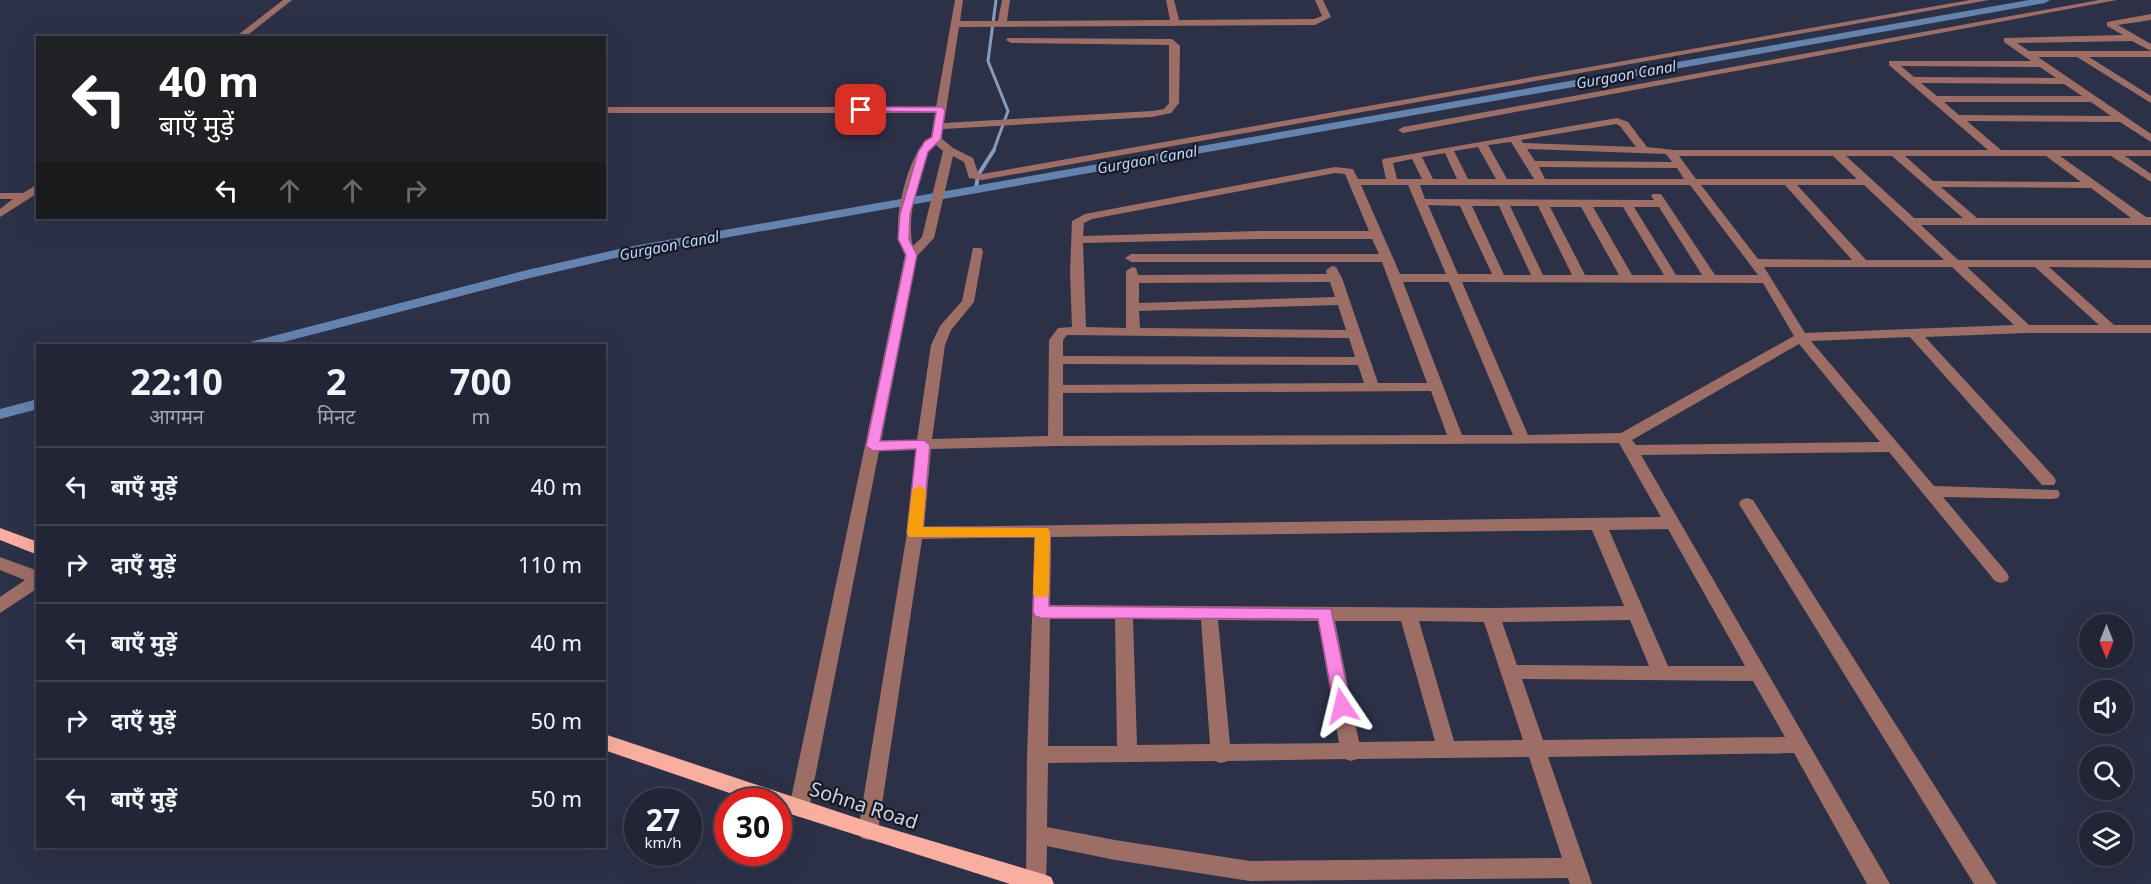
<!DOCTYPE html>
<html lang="hi">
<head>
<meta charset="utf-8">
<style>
  body { margin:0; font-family:"Noto Sans","Noto Sans Devanagari",sans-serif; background:#2d3142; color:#f1f3f6; height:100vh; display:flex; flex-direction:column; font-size:22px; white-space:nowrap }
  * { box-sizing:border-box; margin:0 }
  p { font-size:20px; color:#a2a5ad }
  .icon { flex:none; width:33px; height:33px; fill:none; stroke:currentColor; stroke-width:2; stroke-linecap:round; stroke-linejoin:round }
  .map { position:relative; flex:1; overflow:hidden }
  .side { position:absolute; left:36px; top:344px; width:570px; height:504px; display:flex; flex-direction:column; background:#212536; border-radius:0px; box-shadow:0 6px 24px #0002,0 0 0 2px #3e4251 }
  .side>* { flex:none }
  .hud { position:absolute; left:36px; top:36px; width:570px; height:183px; border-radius:0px; box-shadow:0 6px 24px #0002,0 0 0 2px #3e4251; background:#202124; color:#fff; overflow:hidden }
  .needle { width:39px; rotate:180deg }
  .controls { position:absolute; left:2079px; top:614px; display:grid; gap:12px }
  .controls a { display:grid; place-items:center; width:54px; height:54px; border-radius:50%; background:#212536; box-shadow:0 6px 24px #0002,0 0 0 2px #3e4251; font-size:30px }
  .speed { position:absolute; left:624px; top:788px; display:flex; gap:12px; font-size:30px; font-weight:700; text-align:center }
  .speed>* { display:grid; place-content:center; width:78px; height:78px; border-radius:50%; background:#212536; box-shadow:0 6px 24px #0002,0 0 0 2px #3e4251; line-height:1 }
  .speed small { font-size:15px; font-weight:400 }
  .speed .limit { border:9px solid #d22; background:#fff; color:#111 }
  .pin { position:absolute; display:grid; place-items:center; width:51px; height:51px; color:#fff; margin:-26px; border-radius:12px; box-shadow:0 3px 9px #0006 }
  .me { position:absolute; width:66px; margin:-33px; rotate:350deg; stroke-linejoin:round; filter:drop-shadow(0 0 4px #0008) }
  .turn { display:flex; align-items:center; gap:21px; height:126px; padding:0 24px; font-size:27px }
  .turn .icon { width:78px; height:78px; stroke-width:2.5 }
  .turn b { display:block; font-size:42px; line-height:51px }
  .lanes { display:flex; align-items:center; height:57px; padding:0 24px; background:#0003; justify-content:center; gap:30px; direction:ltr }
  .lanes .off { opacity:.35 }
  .eta { display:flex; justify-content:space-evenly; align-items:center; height:102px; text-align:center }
  .eta b { font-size:36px; font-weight:700; line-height:42px }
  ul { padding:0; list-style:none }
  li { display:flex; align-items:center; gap:18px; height:78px; padding:0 24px; border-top:2px solid #3e4251 }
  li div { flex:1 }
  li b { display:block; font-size:22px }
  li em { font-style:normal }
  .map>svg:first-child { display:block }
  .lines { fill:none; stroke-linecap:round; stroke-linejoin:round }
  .stream-far1 { stroke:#859bbe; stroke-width:3 }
  .stream { stroke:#859bbe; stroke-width:4 }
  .canal { fill:#6583af; fill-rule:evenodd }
  .minor { fill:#9d6e65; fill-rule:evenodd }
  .major { fill:#faae9f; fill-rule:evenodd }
  .route { fill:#fb87e5; stroke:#a35895; stroke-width:1.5 }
  .slow { fill:#f59e0b }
  .labels { text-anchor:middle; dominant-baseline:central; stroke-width:4.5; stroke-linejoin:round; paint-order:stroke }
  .far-water-label { font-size:15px; font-style:italic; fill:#bad5fd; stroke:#171a24 }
  .near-street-label { font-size:20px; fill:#cfd2e2; stroke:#171a24 }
</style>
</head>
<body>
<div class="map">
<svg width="2151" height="884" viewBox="0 0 2151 884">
  <rect width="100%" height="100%" fill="#2c3148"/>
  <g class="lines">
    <path class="stream-far1" d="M 993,152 L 1008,111 L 988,61 L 996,0"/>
    <path class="stream" d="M 976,188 L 978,175 L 994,150"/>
    <path class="canal" d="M 2029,0 L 2050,0 L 2045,3 L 628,255 L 530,278 L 272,345 L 248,345 L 250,342 L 523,271 L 628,247 Z
      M 38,399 L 38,409 L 0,419 L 0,409 Z"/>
    <path class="minor" d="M 283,0 L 292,0 L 244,38 L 234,38 Z
      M 955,0 L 963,0 L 960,21 L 998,21 L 1002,0 L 1010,0 L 1007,21 L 1170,20 L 1166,0 L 1174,0 L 1179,20 L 1314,19 L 1322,16 L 1315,0 L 1323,0 L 1331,17 L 1315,25 L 959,27 L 944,123 L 1152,111 L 1164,109 L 1169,103 L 1169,45 L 1011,43 L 1006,40 L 1008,38 L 1172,39 L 1180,46 L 1179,103 L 1171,113 L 1152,117 L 943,129 L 941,138 L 953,148 L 973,158 L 978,173 L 982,174 L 1970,0 L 1989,0 L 982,180 L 969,178 L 964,162 L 953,156 L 934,238 L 917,256 L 881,441 L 917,440 L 931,345 L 940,326 L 962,301 L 973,248 L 981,248 L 983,251 L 974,302 L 951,330 L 945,345 L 932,439 L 1048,436 L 1049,340 L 1058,328 L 1072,327 L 1070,272 L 1072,221 L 1085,214 L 1335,167 L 1353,169 L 1358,179 L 1386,179 L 1382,161 L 1383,159 L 1617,118 L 1628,122 L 1647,147 L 1674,150 L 1988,150 L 1889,65 L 1889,61 L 2031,61 L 2004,42 L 2004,38 L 2123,35 L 2107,26 L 2107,22 L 2151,14 L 2151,20 L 2118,25 L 2151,44 L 2151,51 L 2132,41 L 2017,43 L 2029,51 L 2151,51 L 2151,57 L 2089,57 L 2151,96 L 2151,103 L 2077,57 L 2038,57 L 2151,134 L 2151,142 L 2120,122 L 1967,121 L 2001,150 L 2151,150 L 2151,156 L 2125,156 L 2151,174 L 2151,182 L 2111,156 L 2060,156 L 2146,217 L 2151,217 L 2151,225 L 1921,225 L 1958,260 L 2151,260 L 2151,268 L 2049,267 L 2114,325 L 2151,325 L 2151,333 L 2026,333 L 1925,337 L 2054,477 L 2056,481 L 2054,485 L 2042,485 L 1910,337 L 1811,341 L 1934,486 L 2058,490 L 2060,494 L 2058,498 L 2052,499 L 1943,497 L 2007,573 L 2009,577 L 2007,581 L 2001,583 L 1995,581 L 1889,452 L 1641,455 L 1890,884 L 1867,884 L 1794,753 L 1548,757 L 1592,884 L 1570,884 L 1568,878 L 1250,881 L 1115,860 L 1047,846 L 1046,884 L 1026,884 L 1027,755 L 1035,537 L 922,539 L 878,831 L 875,838 L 868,840 L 861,838 L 858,831 L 907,533 L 916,450 L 879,451 L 809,808 L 806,814 L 799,817 L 792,814 L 789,808 L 905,255 C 901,246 898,238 898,228 C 897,206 911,147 931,137 L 935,113 L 604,113 L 604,107 L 936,107 ZM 1901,66 L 2040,67 L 2056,78 L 1914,77 ZM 1921,83 L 2064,84 L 2082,96 L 1937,96 ZM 1944,102 L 2091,102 L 2111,116 L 1959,115 ZM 1616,124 L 1620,126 L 1636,147 L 1523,143 L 1521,140 ZM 1511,142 L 1534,179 L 1507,179 L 1488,145 ZM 935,144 L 943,151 L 922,237 L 913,246 C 906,226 918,156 935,144 ZM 1478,147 L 1496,179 L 1468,179 L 1454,151 ZM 1527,149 L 1666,154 L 1672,162 L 1535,161 ZM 1445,153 L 1457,179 L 1433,179 L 1422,157 ZM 1679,156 L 1833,156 L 1857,179 L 1696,179 ZM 1846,156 L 1892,156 L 1963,218 L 1914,218 ZM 1905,156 L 2046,156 L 2081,182 L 1933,181 ZM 1412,159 L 1422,179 L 1397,179 L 1393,163 ZM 1539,167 L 1677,168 L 1684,179 L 1545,179 ZM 1335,173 L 1345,174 L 1369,231 L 1259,231 L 1083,236 L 1084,223 L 1092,219 ZM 1361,185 L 1408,185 L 1446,274 L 1400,274 ZM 1420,185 L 1690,185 L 1758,275 L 1715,275 L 1661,194 L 1653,194 L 1651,196 L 1654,200 L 1425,199 ZM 1701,185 L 1785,185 L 1852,260 L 1758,259 ZM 1797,185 L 1864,185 L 1944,260 L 1866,260 ZM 1941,187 L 2091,188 L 2131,218 L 1977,218 ZM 1428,205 L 1460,206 L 1492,274 L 1458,274 ZM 1472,206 L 1499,206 L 1531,275 L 1504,275 ZM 1510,206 L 1538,206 L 1572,275 L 1543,275 ZM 1550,207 L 1581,207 L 1619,275 L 1585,275 ZM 1593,207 L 1623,207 L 1664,275 L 1632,275 ZM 1634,207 L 1659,207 L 1702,275 L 1676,275 ZM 1259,239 L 1372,239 L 1379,254 L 1131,254 L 1125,258 L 1131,262 L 1382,262 L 1427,383 L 1378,383 L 1342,278 L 1336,267 L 1332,266 L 1326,270 L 1327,274 L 1138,275 L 1136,268 L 1132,267 L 1126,271 L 1126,328 L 1086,327 L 1083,243 ZM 1764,267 L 1952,267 L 2014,325 L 1805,333 ZM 1967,267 L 2035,267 L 2099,325 L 2029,325 ZM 1330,282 L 1335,297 L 1139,303 L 1139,283 ZM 1403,282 L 1449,282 L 1513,435 L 1462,435 ZM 1462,282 L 1763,283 L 1794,336 L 1621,433 L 1528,435 ZM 1338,305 L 1346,330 L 1140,328 L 1139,311 ZM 1067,335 L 1349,338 L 1355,357 L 1063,356 L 1063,340 ZM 1799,344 L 1880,442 L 1636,445 L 1632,440 ZM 1063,364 L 1358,365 L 1364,383 L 1063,385 ZM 1431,391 L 1447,435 L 1063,436 L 1063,393 ZM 1619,443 L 1661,517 L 924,527 L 931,449 L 1055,446 ZM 1668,529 L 1745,666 L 1668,666 L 1609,530 ZM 1592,530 L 1624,606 L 1491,608 L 1050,605 L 1051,537 ZM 1050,619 L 1115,619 L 1117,746 L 1048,746 ZM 1133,619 L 1201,620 L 1210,744 L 1137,745 ZM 1218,620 L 1318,621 L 1339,743 L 1230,744 ZM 1630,620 L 1649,666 L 1517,665 L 1502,622 ZM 1335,621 L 1401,621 L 1435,741 L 1359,742 ZM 1419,621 L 1484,622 L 1523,740 L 1454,741 ZM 1522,679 L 1753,681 L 1785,737 L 1543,740 ZM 1529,757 L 1562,858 L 1250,861 L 1115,840 L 1047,827 L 1048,763 L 1214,761 L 1221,763 L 1228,761 L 1345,759 L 1351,761 L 1357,759 Z
      M 2099,0 L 2117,0 L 1403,133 L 1398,130 L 1403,127 Z
      M 38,184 L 38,193 L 0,217 L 0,209 L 13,199 L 0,199 L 0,193 L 23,193 Z
      M 1747,498 L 1753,500 L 1997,884 L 1974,884 L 1739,504 L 1741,500 Z
      M 0,557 L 38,571 L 38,588 L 0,613 L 0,597 L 25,580 L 0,570 Z"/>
    <path class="major" d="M 0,528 L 38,542 L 38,555 L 0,540 Z
      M 604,734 L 878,825 L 1043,874 L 1051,877 L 1054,884 L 1010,884 L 778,810 L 778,801 L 753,801 L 604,750 Z"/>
  </g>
  <path class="route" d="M 861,107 L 941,107 L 945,110 L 941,139 L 928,152 L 910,214 L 909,239 L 917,255 L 880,441 L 924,440 L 930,445 L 923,527 L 1048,528 L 1050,532 L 1049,606 L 1331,609 L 1351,706 L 1348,711 L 1342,713 L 1336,711 L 1334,706 L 1318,619 L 1041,618 L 1035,616 L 1033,612 L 1035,537 L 909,537 L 907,533 L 916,449 L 873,451 L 866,446 L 906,255 L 898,239 L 900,214 L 918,152 L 925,141 L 932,137 L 936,112 L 858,111 L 858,108 Z"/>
  <path class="slow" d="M 919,485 L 926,490 L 923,527 L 1048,528 L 1050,532 L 1049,593 L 1047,597 L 1036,597 L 1033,593 L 1035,537 L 909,537 L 907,533 L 912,490 Z"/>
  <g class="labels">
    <g class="far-water-label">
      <text transform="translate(1626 74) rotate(-10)">Gurgaon Canal</text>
      <text transform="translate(1147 159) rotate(-10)">Gurgaon Canal</text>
      <text transform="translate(669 245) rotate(-11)">Gurgaon Canal</text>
    </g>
    <g class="near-street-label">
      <text transform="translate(864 805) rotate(18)">Sohna Road</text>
    </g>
  </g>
</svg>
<div class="controls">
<a><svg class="needle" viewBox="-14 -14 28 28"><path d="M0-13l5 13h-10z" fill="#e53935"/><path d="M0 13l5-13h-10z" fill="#a2a5ad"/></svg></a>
<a><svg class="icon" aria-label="sound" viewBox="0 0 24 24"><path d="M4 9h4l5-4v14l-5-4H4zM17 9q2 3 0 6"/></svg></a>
<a><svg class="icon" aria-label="search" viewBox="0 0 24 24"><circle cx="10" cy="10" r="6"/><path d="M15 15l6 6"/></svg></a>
<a><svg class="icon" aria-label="layers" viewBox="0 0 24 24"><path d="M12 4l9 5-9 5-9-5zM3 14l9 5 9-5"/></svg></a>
</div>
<div class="speed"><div>27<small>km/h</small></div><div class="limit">30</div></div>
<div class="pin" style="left:861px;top:110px;background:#d93025"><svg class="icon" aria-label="arrive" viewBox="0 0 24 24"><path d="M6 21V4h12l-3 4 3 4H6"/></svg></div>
<svg class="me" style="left:1342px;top:706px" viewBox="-20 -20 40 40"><path d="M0-17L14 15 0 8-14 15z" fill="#fb87e5" stroke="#fff" stroke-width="4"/></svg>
<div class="hud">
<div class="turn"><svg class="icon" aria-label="left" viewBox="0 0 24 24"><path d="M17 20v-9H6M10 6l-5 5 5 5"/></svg><div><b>40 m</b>बाएँ मुड़ें</div></div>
<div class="lanes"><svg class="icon" aria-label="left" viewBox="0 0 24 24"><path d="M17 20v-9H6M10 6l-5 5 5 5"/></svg><svg class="icon off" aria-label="ahead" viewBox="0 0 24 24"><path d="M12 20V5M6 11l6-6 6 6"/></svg><svg class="icon off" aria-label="ahead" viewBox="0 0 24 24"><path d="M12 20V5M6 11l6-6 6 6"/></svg><svg class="icon off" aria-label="right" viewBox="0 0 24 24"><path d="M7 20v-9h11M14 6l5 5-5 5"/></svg></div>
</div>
<section class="side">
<div class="eta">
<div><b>22:10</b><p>आगमन</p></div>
<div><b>2</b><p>मिनट</p></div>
<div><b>700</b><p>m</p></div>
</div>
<ul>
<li><svg class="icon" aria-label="left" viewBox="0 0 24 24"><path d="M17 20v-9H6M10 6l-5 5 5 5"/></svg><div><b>बाएँ मुड़ें</b></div><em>40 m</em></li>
<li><svg class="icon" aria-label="right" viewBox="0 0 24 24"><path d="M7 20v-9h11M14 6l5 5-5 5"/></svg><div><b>दाएँ मुड़ें</b></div><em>110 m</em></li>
<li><svg class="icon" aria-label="left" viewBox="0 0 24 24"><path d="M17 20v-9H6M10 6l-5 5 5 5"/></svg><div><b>बाएँ मुड़ें</b></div><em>40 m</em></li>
<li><svg class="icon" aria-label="right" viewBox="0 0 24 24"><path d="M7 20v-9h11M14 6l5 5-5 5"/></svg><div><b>दाएँ मुड़ें</b></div><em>50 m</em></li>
<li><svg class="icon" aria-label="left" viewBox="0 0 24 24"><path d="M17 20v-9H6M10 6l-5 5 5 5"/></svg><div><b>बाएँ मुड़ें</b></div><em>50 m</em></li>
</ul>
</section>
</div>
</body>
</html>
